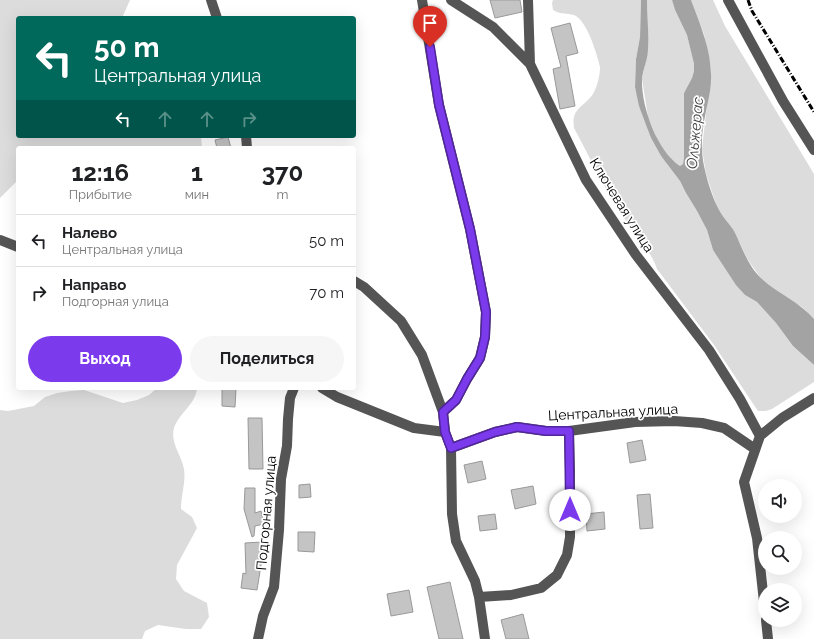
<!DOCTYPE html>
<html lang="ru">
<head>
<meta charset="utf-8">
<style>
  body { margin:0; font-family:Raleway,sans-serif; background:#f6f6f6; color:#202124; height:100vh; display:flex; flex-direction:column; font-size:15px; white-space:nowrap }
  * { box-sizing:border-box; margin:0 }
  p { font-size:13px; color:#757577 }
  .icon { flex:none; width:22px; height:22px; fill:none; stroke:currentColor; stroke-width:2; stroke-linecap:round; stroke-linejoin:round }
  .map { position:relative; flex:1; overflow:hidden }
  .panel { position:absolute; left:16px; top:146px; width:340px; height:244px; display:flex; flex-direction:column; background:#fff; border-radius:4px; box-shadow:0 4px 16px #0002 }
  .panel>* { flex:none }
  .hud { position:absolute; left:16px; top:16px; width:340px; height:122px; border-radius:4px; box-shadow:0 4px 16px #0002; background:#00695c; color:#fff; overflow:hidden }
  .controls { position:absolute; left:758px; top:479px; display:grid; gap:8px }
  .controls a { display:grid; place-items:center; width:44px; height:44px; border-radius:50%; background:#fff; box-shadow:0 4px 16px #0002; font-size:20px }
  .pin { position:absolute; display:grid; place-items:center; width:34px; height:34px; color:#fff; margin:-41px -17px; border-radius:50% 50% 50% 0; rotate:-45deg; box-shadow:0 0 4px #0007 }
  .pin .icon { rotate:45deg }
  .me { position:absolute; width:44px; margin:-22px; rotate:0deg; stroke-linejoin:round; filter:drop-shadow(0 0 3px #0008) }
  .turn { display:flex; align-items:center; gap:14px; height:84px; padding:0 12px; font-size:18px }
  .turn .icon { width:52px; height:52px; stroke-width:2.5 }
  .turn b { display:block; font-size:28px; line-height:34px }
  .lanes { display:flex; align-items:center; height:38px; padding:0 12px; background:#0003; justify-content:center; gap:20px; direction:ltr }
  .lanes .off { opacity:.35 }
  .eta { display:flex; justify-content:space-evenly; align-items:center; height:68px; text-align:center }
  .eta b { font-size:24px; font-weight:700; line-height:28px }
  .cta { display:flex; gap:8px; margin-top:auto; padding:8px 12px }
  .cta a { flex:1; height:46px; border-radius:24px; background:#7c3aed; color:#fff; font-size:16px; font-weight:700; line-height:46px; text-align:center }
  .cta a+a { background:#f6f6f6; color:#202124 }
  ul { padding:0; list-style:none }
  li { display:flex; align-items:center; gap:12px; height:52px; padding:0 12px; border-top:1px solid #e0e0e0 }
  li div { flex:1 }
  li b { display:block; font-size:15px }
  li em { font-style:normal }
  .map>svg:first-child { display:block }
  .green { fill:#dcdcdc }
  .water { fill:#a3a3a3 }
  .building { fill:#c4c4c4; stroke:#999 }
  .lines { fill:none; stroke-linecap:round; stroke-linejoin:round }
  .minor { stroke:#555; stroke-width:10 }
  .rail { stroke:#000; stroke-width:3; stroke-dasharray:6 2 1 2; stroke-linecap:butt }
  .route-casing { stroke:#51269a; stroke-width:10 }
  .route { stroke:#7c3aed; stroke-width:7 }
  .labels { text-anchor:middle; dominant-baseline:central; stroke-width:3.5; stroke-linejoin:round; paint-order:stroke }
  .street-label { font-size:14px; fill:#000; stroke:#fff }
  .water-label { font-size:15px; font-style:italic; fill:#444; stroke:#fff }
</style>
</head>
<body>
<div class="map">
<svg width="814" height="639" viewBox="0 0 814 639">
  <rect width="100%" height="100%" fill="#fff"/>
  <path class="green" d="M 0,0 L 130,0 L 122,18 L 18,18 L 18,136 L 201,136 L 202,148 L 18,148 L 18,180 L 0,198 Z
    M 553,0 L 641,0 L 640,37 L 636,59 L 635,87 L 651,138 L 661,156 L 680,181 L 686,193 L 697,211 L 707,230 L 713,250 L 745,295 L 757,302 L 776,323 L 793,346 L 814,365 L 814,382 L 772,409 L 766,411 L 758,411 L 714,345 L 657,269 C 649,246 629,228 617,207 C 601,182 588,154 574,128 C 571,108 583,108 593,94 C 597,87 600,76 600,67 C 597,54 587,20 574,15 C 566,13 561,15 553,10 L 552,3 Z
    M 647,0 L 672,0 L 675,10 L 687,35 L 694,64 L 694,71 L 692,78 L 684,93 L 684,157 L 683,164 L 680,166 L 669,158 L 665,153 L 658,141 L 648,117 L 642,79 L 648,50 Z
    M 691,0 L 713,0 L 725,26 L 814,174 L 814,319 L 802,307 L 776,291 L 760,277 L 748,260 L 733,230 L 717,207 L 706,174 L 702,149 L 711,68 L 704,34 Z
    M 157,388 L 197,388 C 196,404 179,413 174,428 C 170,443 181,454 184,469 C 186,482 181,495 181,509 L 192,517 L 197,528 L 177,565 L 176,579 L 184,591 L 207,603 L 209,617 L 201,629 L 186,629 L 158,625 L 145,631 L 142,639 L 0,639 L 0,410 L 8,411 L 34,406 L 45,397 L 57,393 L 71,391 L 84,390 L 123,403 L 137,400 L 149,395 Z"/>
  <path class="water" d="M 641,0 L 647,0 C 647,16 649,33 648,49 C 648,59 643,69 642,79 C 641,106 657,151 680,166 L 683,164 L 684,157 L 684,93 L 692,78 L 694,71 L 694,64 L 687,35 L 675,10 L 672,0 L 691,0 C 702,29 715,59 710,91 C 707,109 701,129 702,148 C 702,165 710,191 717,206 C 721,215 729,223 734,231 C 742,247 748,266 761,278 C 778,294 800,302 814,319 L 814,365 L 793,346 L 776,323 L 757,302 L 745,295 L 736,285 L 713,250 L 707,230 L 697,211 L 686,193 L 680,181 L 661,156 L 651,138 L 639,106 L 635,87 L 636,59 L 640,37 Z"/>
  <path class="building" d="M 490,0 L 520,0 L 522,12 L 495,18 Z
    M 570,23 L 578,53 L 566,56 L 575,106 L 560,109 L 553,69 L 561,67 L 551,28 Z
    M 228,137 L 231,148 L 217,148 L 215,140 Z
    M 222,388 L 236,388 L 235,407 L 222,406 Z
    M 248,418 L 262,418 L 263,469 L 249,469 Z
    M 642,440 L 646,460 L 630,463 L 627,443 Z
    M 482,461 L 486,479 L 468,483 L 464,465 Z
    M 310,484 L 311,497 L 299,498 L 299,485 Z
    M 533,486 L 536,504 L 515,509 L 511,490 Z
    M 245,488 L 255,488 L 255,513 L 261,511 L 264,524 L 255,526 L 254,536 L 252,537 L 244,509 Z
    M 650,494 L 653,528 L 640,529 L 637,495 Z
    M 604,512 L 605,529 L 587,531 L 586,514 Z
    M 495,514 L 497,529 L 480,531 L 478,516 Z
    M 298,532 L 315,532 L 314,552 L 298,551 Z
    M 262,542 L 262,559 L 257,590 L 241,588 L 243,573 L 246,574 L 245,543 Z
    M 450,582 L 463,639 L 439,639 L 427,587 Z
    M 409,590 L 413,612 L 391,616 L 387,594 Z
    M 523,614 L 529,639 L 506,639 L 501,620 Z"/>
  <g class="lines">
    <path class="minor" d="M 211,0 L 217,18
      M 422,0 L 439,105 L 470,229 L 486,312 L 485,337 L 480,358 L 467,379 L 456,400 L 443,412
      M 451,0 L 493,27 L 530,64 L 586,180 L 636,255 L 709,350 L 740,399 L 760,436
      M 528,0 L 530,64
      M 728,0 L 783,101 L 814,150
      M 246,136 L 247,148
      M 0,240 L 18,247
      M 354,281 L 364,287 L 401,321 L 422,355 L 443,412 L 445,432 L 451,448
      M 322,388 L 337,397 L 414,428 L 445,432
      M 479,597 L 511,595 L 541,588 L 557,575 L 567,555 L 570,537 L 570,470 L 569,431
      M 765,611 L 757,538 L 744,482 L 760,436 L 782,418 L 814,398
      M 766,620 L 768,639
      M 258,639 L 263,616 L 274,587 L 279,530 L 281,479 L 287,446 L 288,419 L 290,398 L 294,388
      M 485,639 L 479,597 L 475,581 L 456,541 L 452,514 L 451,448 L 495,432 L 517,427 L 546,431 L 569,431 L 635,422 L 674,421 L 702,423 L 724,428 L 755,449"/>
    <path class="rail" d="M 748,0 L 752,11 L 814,112"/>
  </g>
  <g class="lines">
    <g class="route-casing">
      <path id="route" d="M 430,47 L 439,105 L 470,229 L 486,312 L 485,337 L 480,358 L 467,379 L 456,400 L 443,412 L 445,432 L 451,448 L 495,432 L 517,427 L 546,431 L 569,431 L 570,510"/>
    </g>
    <use href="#route" class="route"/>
  </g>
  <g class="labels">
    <g class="street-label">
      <text transform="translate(622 205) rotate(58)">Ключевая улица</text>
      <text transform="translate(613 412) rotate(-3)">Центральная улица</text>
      <text transform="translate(266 513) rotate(-85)">Подгорная улица</text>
    </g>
    <g class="water-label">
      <text transform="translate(695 133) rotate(-85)">Ольжерас</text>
    </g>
  </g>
</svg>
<div class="controls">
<a><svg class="icon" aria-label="sound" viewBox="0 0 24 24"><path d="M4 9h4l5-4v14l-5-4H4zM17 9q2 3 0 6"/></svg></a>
<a><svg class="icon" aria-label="search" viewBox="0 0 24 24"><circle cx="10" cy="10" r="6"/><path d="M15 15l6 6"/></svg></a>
<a><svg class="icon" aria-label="layers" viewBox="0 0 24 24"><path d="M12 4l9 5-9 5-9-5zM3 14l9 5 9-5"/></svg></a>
</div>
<div class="pin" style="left:430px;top:47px;background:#d93025"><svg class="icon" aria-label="arrive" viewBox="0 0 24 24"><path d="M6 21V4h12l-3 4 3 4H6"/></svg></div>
<svg class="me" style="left:570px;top:510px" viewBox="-20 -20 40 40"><circle r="19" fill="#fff"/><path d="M0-13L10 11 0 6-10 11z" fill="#7c3aed"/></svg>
<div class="hud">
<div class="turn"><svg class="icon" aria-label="left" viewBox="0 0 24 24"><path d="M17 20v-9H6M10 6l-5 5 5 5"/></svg><div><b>50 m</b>Центральная улица</div></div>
<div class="lanes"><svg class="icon" aria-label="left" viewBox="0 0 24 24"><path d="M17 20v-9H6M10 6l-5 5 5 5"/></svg><svg class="icon off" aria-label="ahead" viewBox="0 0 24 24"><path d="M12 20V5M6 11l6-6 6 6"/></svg><svg class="icon off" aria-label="ahead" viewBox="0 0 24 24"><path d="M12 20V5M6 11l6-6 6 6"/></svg><svg class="icon off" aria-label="right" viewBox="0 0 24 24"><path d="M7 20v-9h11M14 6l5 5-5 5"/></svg></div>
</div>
<section class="panel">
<div class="eta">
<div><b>12:16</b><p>Прибытие</p></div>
<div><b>1</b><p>мин</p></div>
<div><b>370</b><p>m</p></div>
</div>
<ul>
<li><svg class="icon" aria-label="left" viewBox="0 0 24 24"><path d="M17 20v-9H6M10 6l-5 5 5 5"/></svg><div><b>Налево</b><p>Центральная улица</p></div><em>50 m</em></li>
<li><svg class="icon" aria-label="right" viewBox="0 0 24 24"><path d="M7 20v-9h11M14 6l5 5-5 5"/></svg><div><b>Направо</b><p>Подгорная улица</p></div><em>70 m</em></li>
</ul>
<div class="cta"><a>Выход</a><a>Поделиться</a></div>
</section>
</div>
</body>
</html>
